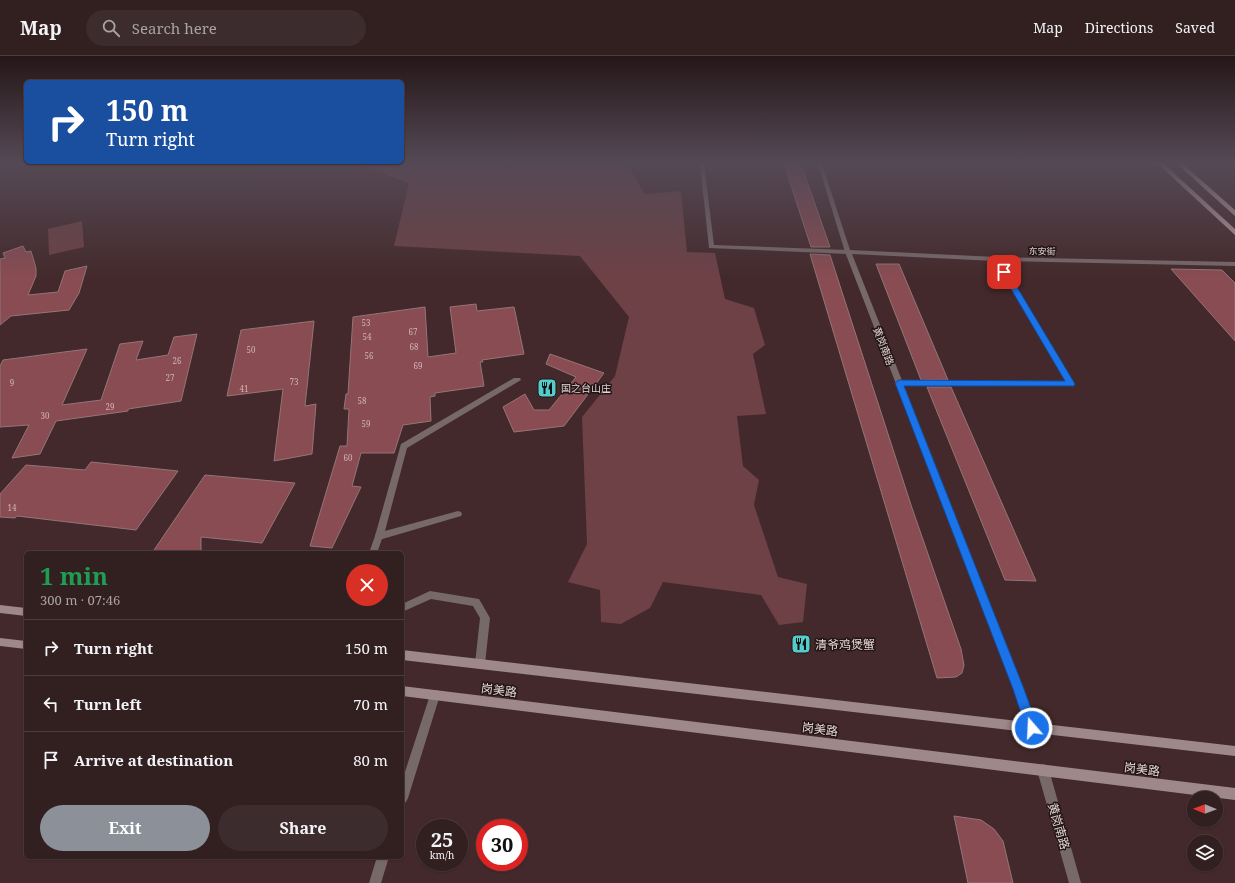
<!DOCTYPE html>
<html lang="en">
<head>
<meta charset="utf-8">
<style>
  body { margin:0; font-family:"Noto Serif","Noto Sans SC",serif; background:#3d2c2d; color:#f1f3f6; height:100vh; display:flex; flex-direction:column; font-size:15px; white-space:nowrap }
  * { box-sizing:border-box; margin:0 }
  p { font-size:13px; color:#a8a2a5 }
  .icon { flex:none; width:22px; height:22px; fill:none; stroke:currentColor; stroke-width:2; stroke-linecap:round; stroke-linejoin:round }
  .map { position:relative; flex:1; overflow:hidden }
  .side { position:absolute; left:24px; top:495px; width:380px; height:308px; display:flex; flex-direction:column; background:#321f20; border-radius:6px; box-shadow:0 1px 3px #0004,0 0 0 1px #4d3d3e }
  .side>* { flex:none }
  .banner { position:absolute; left:24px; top:24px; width:380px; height:84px; border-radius:6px; box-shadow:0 1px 3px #0004,0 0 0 1px #4d3d3e; background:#1a4fa0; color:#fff; overflow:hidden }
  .needle { width:26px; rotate:271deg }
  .tools { position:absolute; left:1187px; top:735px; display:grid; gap:8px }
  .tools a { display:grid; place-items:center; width:36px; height:36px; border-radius:50%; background:#321f20; box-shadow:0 1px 3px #0004,0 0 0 1px #4d3d3e; font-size:20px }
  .speed { position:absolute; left:416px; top:763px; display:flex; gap:8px; font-size:20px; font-weight:700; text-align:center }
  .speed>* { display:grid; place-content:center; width:52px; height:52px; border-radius:50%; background:#321f20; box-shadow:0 1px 3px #0004,0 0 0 1px #4d3d3e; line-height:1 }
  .speed small { font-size:10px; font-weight:400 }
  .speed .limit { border:6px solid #d22; background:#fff; color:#111 }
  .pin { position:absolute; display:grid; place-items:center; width:34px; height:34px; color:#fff; margin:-17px; border-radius:8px; box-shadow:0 2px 6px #0006 }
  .me { position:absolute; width:44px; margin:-22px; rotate:341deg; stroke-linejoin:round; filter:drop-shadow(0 0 3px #0008) }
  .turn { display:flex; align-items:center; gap:14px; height:84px; padding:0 16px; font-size:18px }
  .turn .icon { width:52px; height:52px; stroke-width:2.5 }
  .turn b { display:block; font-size:28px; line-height:34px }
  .round { display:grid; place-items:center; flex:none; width:42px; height:42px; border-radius:21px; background:#3d2c2d }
  .head { display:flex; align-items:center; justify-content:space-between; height:68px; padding:0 16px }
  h1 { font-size:24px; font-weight:700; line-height:30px; color:#1e9e55 }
  .cta { display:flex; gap:8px; margin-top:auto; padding:8px 16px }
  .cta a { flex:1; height:46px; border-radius:24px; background:#8c9099; color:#fff; font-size:16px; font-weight:700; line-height:46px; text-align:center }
  .cta a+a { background:#3d2c2d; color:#f1f3f6 }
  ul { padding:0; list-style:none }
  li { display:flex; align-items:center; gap:12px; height:56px; padding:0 16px; border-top:1px solid #4d3d3e }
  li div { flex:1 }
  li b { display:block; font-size:15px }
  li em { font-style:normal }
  header { display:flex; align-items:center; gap:24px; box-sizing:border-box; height:56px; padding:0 20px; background:#321f20; border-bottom:1px solid #4d3d3e }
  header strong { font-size:19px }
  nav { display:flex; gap:22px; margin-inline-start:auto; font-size:14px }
  .search { width:280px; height:36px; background:#3d2c2d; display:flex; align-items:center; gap:10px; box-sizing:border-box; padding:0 14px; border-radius:22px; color:#a8a2a5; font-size:15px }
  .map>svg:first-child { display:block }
  .green { fill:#6d4145 }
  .building { fill:#894c52; stroke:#947577 }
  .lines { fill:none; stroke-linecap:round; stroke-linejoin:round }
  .lane { fill:#77696a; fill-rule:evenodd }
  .street { fill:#77696a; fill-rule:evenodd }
  .secondary { fill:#9e8889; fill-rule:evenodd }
  .primary { fill:#bb9fa1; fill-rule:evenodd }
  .route { fill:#1a73e8; stroke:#114b97 }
  .labels { text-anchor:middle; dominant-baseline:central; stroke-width:3; stroke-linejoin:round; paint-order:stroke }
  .number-label { font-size:8px; fill:#d0b3b5 }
  .far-street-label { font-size:9px; fill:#e7d5d6; stroke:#211516 }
  .street-label { font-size:10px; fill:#e7d5d6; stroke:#211516 }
  .poi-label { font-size:10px; fill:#e7d5d6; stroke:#211516; text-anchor:start }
  .near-poi-label { font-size:12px; fill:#e7d5d6; stroke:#211516; text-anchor:start }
  .near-street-label { font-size:12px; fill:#e7d5d6; stroke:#211516 }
</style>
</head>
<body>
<header>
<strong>Map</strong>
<div class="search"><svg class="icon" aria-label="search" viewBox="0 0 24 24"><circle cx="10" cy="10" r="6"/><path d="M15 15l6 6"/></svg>Search here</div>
<nav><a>Map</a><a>Directions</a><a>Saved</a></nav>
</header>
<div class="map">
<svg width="1235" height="827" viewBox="0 0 1235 827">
  <rect width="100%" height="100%" fill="#43292b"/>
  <path class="green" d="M 357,108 L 627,108 L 645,138 L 681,135 L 687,196 L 715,197 L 725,243 L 754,252 L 765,289 L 753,298 L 766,358 L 737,360 L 743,410 L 759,424 L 754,449 L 778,521 L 807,528 L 803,566 L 779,569 L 761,539 L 663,526 L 650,552 L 621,568 L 601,566 L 600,534 L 568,526 L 587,488 L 582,361 L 615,320 L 629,261 L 580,200 L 394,190 L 409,127 Z
    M 82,165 L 84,191 L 49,199 L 48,173 Z"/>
  <path class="building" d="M 784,108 L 801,108 L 830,191 L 811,191 Z
    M 23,190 L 26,196 L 31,195 L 36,212 L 36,220 L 28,239 L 58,236 L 65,215 L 87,210 L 79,237 L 69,254 L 11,260 L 0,269 L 0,203 L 5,202 L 3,197 Z
    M 810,198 L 830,199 L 912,452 L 961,593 L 964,609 L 962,617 L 956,621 L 937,622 Z
    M 876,208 L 899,208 L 948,324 L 921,324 Z
    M 1171,213 L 1222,214 L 1235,227 L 1235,285 Z
    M 476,248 L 477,255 L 514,251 L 524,298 L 482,304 L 483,306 L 480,306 L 484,330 L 435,337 L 435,340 L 430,341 L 431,365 L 403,369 L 394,397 L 361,397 L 352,430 L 361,431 L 332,492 L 310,490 L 340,390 L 347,390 L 349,353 L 344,353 L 346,338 L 348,338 L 353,261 L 425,251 L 428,301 L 456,297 L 450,251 Z
    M 314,265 L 305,350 L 316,348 L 312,398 L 274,405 L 283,333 L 227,340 L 241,274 Z
    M 197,278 L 181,345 L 128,353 L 128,355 L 56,365 L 40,398 L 12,402 L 29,369 L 0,371 L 0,310 L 3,304 L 87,293 L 62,349 L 101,344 L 120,288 L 143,285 L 136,304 L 168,299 L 174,281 Z
    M 550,298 L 604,317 L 564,370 L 514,376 L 503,351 L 525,338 L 534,354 L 549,354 L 576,321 L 546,308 Z
    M 927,331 L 951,331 L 1036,525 L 1005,524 Z
    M 91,406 L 178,415 L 136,474 L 17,460 L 15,462 L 0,461 L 0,438 L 26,409 L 85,414 Z
    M 205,419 L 295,427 L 262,487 L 201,481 L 201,497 L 152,497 Z
    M 954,760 L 981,764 L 994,773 L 1003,785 L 1013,827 L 968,827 Z"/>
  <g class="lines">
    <path class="lane" d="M 700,108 L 704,108 L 714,189 L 848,194 L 851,196 L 848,198 L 709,192 Z
      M 514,322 L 520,322 L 521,324 L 407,392 L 385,475 L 458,455 L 461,456 L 462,458 L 461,460 L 379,484 L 376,483 L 375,480 L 401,388 Z
      M 896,325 L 1071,326 L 1075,328 L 1071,330 L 899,329 L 896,329 L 895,327 Z
      M 430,535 L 479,543 L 490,562 L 485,608 L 484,611 L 480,613 L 476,611 L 475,608 L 480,562 L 473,550 L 431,543 L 402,556 L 402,548 Z"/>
    <path class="street" d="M 818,108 L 822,108 L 850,194 L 997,201 L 1235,206 L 1235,210 L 1001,205 L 1075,328 L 1071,330 L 1067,328 L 995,205 L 852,198 L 1024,633 L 1037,672 L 1036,676 L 1032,677 L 1028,676 L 1027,672 L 1014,633 L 845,196 Z
      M 379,476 L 382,477 L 383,480 L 377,497 L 369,497 L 376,477 Z
      M 435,634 L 439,635 L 440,639 L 408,742 L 406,746 L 402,748 L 402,725 L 430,639 L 431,635 Z
      M 1043,708 L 1047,710 L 1049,714 L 1081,827 L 1069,827 L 1037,714 L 1039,710 Z
      M 377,801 L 389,801 L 381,827 L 369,827 Z"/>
    <path class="secondary" d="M 0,549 L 26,552 L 26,560 L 0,557 Z
      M 0,582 L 26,585 L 26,593 L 0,590 Z
      M 402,594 L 1235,690 L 1235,700 L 402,604 Z
      M 402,630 L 1235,732 L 1235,744 L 402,640 Z"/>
    <path class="primary" d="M 1158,108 L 1164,108 L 1235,173 L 1235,179 Z
      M 1177,108 L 1183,108 L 1235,154 L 1235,160 Z"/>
  </g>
  <linearGradient id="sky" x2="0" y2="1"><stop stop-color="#251718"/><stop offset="0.48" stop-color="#554955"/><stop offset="1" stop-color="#554955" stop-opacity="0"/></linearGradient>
  <rect width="1235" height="223" fill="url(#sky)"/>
  <path class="route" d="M 1002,214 L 1008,216 L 1075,328 L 1074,330 L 904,330 L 1024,633 L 1038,672 L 1036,676 L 1032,678 L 1028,676 L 1026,672 L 1013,633 L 895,327 L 899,324 L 1065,325 L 1001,216 Z"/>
  <defs>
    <g id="restaurant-square" transform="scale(1)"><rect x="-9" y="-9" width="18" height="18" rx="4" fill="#53cdcb" stroke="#211516"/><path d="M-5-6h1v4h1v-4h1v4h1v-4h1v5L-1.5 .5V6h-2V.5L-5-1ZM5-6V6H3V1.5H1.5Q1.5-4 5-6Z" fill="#111"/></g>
  </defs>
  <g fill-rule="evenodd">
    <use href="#restaurant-square" x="547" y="332"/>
    <use href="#restaurant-square" x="801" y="588"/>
  </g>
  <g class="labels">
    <g class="number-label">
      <text x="366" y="266">53</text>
      <text x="413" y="275">67</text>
      <text x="367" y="280">54</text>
      <text x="414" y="290">68</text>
      <text x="251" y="293">50</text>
      <text x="369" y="299">56</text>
      <text x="177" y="304">26</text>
      <text x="418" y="309">69</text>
      <text x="170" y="321">27</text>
      <text x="294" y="325">73</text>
      <text x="12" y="326">9</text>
      <text x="244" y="332">41</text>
      <text x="362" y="344">58</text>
      <text x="110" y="350">29</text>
      <text x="45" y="359">30</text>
      <text x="366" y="367">59</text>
      <text x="348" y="401">60</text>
      <text x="12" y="451">14</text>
    </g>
    <g class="far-street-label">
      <text transform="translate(1042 195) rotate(1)">东安街</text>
    </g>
    <g class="street-label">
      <text transform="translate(884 290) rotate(69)">黄岗南路</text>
    </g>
    <g class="poi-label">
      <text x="561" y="332">国之台山庄</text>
    </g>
    <g class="near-poi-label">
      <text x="815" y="588">清爷鸡煲蟹</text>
    </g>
    <g class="near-street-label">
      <text transform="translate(499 634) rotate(7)">岗美路</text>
      <text transform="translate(820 673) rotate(7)">岗美路</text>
      <text transform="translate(1142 713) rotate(7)">岗美路</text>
      <text transform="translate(1059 770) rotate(74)">黄岗南路</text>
    </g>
  </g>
</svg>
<div class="tools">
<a><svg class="needle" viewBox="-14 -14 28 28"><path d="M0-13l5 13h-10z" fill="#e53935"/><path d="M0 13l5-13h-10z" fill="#a8a2a5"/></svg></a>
<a><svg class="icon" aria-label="layers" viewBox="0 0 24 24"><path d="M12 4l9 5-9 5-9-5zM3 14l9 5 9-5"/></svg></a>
</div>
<div class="speed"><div>25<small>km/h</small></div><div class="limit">30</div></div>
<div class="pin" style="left:1004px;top:216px;background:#d93025"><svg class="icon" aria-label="arrive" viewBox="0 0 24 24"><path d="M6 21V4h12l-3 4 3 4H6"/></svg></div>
<svg class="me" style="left:1032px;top:672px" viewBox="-20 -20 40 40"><circle r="17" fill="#1a73e8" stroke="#fff" stroke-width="3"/><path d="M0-11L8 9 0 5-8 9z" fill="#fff"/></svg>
<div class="banner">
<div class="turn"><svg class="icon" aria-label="right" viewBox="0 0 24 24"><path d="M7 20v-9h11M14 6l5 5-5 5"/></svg><div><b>150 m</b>Turn right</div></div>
</div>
<section class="side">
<div class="head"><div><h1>1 min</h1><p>300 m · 07:46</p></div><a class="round" style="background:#d93025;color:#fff"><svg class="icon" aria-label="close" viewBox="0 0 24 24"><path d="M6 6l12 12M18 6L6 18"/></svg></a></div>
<ul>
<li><svg class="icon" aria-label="right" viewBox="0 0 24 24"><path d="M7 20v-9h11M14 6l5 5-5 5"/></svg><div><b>Turn right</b></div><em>150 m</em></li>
<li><svg class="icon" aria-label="left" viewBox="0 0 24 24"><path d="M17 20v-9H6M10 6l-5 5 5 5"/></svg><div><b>Turn left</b></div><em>70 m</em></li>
<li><svg class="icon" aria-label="arrive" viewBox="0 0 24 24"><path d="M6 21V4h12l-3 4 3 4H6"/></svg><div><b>Arrive at destination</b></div><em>80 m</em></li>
</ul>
<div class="cta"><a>Exit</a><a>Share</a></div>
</section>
</div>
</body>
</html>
